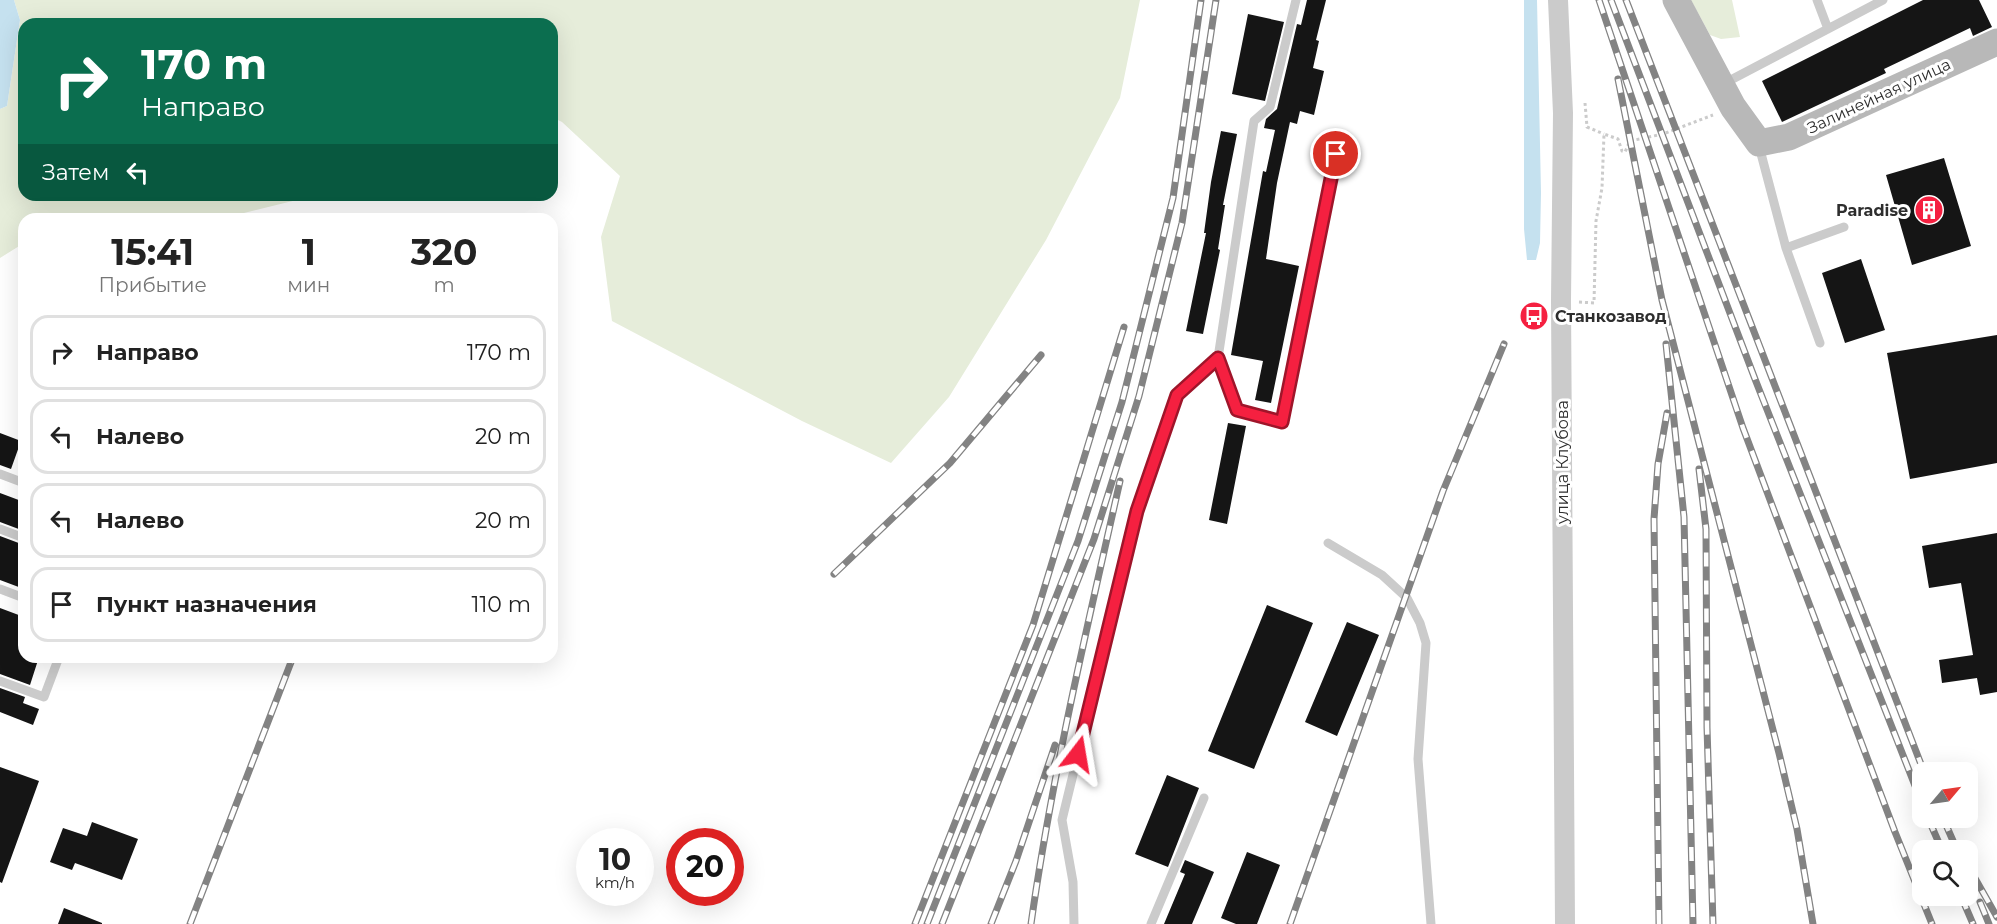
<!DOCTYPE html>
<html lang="ru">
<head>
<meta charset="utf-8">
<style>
  body { margin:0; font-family:Montserrat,sans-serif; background:#f2f2f2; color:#222; height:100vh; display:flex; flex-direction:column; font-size:22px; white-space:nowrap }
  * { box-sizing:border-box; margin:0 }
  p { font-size:20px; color:#767676 }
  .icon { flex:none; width:33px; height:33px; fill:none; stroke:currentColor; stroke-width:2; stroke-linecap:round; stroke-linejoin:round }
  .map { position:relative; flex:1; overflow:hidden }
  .side { position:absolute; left:18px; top:213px; width:540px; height:450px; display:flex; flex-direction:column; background:#fff; border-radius:18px; box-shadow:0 6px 24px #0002 }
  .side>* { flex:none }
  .guide { position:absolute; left:18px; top:18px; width:540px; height:183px; border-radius:18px; box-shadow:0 6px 24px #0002; background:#0b6e4f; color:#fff; overflow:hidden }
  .needle { width:39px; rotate:61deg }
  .fabs { position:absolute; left:1912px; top:762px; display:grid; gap:12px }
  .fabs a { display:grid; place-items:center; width:66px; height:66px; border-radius:12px; background:#fff; box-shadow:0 6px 24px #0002; font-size:30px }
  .speed { position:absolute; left:576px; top:828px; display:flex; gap:12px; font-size:30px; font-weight:700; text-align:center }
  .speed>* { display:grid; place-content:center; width:78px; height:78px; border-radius:50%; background:#fff; box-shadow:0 6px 24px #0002; line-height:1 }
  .speed small { font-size:15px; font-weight:400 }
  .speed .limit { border:9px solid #d22; background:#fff; color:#111 }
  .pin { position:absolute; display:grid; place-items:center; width:51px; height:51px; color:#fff; margin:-26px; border:3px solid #fff; border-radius:50%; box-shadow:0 2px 6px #0007 }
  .me { position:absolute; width:66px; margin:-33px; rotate:14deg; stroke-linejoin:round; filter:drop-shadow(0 0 4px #0008) }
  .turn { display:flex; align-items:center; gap:21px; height:126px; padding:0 24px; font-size:27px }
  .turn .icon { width:78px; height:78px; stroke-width:2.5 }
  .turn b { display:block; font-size:42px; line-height:51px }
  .then { display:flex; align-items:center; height:57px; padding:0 24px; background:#0003; gap:12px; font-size:22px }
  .eta { display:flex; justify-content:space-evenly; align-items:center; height:102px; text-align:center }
  .eta b { font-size:36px; font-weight:700; line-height:42px }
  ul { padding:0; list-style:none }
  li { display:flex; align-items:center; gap:18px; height:75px; margin:0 12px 9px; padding:0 12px; border:3px solid #e0e0e0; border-radius:18px }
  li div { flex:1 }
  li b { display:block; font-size:22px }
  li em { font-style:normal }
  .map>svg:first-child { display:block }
  .green { fill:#e6edda }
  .water { fill:#c5e1ef }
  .building { fill:#151515 }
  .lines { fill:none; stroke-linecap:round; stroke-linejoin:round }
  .path { stroke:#cbcbcb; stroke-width:3; stroke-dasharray:3 3; stroke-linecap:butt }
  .lane { stroke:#cbcbcb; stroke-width:9 }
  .street { stroke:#cbcbcb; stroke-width:20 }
  .secondary { stroke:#b8b8b8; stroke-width:27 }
  .rail-casing { stroke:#838383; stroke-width:7 }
  .rail { stroke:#fff; stroke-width:4.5; stroke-dasharray:14; stroke-linecap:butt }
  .route-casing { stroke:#9f152a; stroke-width:15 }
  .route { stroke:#f52040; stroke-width:10 }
  .labels { text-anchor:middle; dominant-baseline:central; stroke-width:6; stroke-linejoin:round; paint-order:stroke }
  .street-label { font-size:16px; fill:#2e2e2e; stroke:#fff }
  .poi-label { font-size:16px; font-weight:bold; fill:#2e2e2e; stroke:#fff; text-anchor:end }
</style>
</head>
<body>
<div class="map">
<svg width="1997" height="924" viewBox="0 0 1997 924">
  <rect width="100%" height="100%" fill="#fff"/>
  <path class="green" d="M 14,0 L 1140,0 L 1120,98 L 1046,240 L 949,397 L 891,463 L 802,421 L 612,321 L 601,237 L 620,176 L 562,122 L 552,117 L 552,24 L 24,24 L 24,195 L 317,195 L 220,219 L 24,219 L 24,243 L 0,258 L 0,109 L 7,106 L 20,20 Z
    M 1691,0 L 1732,0 L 1740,37 L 1721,39 L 1710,35 Z"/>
  <path class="water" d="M 0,0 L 14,0 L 20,20 L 7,106 L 0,109 Z
    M 1524,0 L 1537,0 L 1541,193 L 1540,243 L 1536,260 L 1527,260 L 1524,229 Z"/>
  <path class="building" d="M 1307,0 L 1326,0 L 1316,40 L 1319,41 L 1313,68 L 1324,71 L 1314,115 L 1300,111 L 1297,124 L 1290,122 L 1277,183 L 1266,259 L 1299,266 L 1271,403 L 1255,400 L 1263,361 L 1231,355 L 1263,171 L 1266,172 L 1275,130 L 1264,128 L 1266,119 L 1277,109 L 1297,24 L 1301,25 Z
    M 1923,0 L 1979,0 L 1992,27 L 1973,36 L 1970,28 L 1884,69 L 1886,73 L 1782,122 L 1762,81 Z
    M 1248,14 L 1284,22 L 1265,101 L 1232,94 Z
    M 1221,131 L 1237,134 L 1223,205 L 1225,205 L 1218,249 L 1220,250 L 1203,334 L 1186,331 L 1206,233 L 1204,233 L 1211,182 Z
    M 1944,158 L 1971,246 L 1912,265 L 1886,175 Z
    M 1861,259 L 1885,330 L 1845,343 L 1822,273 Z
    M 1997,335 L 1997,463 L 1910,479 L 1887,353 Z
    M 1228,423 L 1246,426 L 1227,524 L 1209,520 Z
    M 0,433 L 21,441 L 11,469 L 0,465 Z
    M 0,493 L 24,502 L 24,531 L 0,522 Z
    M 1997,533 L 1997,692 L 1980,695 L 1977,678 L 1942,683 L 1939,660 L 1973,655 L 1961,583 L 1929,588 L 1922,546 Z
    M 0,536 L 24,545 L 24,589 L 0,580 Z
    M 1267,605 L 1313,623 L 1254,769 L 1208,751 Z
    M 0,608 L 24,617 L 24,657 L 39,657 L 30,685 L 0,674 Z
    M 1347,622 L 1379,635 L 1337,736 L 1305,722 Z
    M 0,688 L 25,697 L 23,703 L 39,709 L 33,725 L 0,712 Z
    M 0,767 L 39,781 L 2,883 L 0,882 Z
    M 1167,775 L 1199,788 L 1168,867 L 1135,854 Z
    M 92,822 L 138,839 L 122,880 L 75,863 L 72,870 L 50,862 L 63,828 L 87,836 Z
    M 1247,852 L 1280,865 L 1257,924 L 1236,924 L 1221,918 Z
    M 1185,860 L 1214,872 L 1192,924 L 1164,924 L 1185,874 L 1180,872 Z
    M 64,908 L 102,923 L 102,924 L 58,924 Z"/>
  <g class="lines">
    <path class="path" d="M 1585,103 L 1587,127 L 1604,134
      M 1579,302 L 1594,303 L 1596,221 L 1602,188 L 1604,134 L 1618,139 L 1622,151 L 1625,152 L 1630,141 L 1663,134 L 1713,115"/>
    <path class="lane" d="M 1817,0 L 1828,29
      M 1723,84 L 1883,0
      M 1759,146 L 1786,248 L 1820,343
      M 1786,248 L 1844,227
      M 1218,358 L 1237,410 L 1282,422 L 1336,154
      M 0,474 L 24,483
      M 0,529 L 24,538
      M 1328,543 L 1382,575 L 1407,598 L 1420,623 L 1426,643 L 1418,759 L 1431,924
      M 0,589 L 24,598
      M 0,681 L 44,697 L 59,657
      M 1074,924 L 1073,882 L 1062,820 L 1137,511 L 1177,395 L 1218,358 L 1254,121 L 1270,107 L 1296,0
      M 1151,924 L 1204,798"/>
    <path class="street" d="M 1558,0 L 1563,113 L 1561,301 L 1565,924"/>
    <path class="secondary" d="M 1676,0 L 1733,107 L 1759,143 L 1789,137 L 1997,42"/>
    <g class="rail-casing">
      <path id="rail" d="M 1599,0 L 1743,428 L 1895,832 L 1932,924
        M 1611,0 L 1755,379 L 1923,806
        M 1626,0 L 1924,772
        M 1618,79 L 1662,300 L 1779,753 L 1797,829 L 1813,924
        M 1666,344 L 1684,517 L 1693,924
        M 1699,469 L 1706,529 L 1707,727 L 1713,924
        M 834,574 L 950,463 L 1041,355
        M 1928,818 L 1942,850
        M 1943,818 L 1957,850
        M 1968,866 L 1997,917
        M 1961,896 L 1973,924
        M 1980,902 L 1989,924
        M 190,924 L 293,657
        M 915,924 L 1033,625 L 1124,327
        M 927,924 L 1078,541 L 1122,402 L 1173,198 L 1201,0
        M 942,924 L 1094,539 L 1139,396 L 1182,223 L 1216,0
        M 991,924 L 1016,861 L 1055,745
        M 1031,924 C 1052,775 1087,628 1120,481
        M 1290,924 L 1443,491 L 1504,344
        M 1659,924 L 1654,519 L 1658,464 L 1667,413"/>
    </g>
    <use href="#rail" class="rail"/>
  </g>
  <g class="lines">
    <g class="route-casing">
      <path id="route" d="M 1078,754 L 1137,511 L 1177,395 L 1218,358 L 1237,410 L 1282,422 L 1336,154"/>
    </g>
    <use href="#route" class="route"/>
  </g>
  <defs>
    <g id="building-disc" transform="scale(1.5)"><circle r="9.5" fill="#f52040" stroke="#fff"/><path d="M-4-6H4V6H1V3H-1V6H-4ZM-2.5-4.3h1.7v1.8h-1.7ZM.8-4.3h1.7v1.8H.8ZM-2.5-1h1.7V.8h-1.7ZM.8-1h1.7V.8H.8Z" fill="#fff"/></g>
    <g id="bus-disc" transform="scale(1.5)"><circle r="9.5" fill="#f52040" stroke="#fff"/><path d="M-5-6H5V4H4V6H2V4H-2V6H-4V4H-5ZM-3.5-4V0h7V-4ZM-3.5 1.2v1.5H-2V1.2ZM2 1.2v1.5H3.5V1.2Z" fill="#fff"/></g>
  </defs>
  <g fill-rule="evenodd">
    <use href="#building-disc" x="1929" y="210"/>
    <use href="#bus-disc" x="1534" y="316"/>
  </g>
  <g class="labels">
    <g class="street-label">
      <text transform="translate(1879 96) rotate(-25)">Залинейная улица</text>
      <text transform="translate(1562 462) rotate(-90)">улица Клубова</text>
    </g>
    <g class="poi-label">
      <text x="1908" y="210">Paradise</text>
      <text x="1555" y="316" text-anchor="start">Станкозавод</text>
    </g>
  </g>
</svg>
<div class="fabs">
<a><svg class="needle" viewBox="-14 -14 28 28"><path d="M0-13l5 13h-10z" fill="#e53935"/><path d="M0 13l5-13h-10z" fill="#767676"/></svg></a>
<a><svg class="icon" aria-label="search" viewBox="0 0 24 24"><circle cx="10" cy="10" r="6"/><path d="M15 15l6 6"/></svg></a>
</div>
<div class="speed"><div>10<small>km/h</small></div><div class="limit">20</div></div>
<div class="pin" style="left:1336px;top:154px;background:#d93025"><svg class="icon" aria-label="arrive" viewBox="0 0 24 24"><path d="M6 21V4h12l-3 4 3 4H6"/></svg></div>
<svg class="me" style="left:1078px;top:754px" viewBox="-20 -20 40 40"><path d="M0-17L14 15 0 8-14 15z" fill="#f52040" stroke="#fff" stroke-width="4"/></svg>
<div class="guide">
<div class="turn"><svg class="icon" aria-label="right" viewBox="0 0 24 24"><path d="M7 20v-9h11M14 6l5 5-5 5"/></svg><div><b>170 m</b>Направо</div></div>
<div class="then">Затем<svg class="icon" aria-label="left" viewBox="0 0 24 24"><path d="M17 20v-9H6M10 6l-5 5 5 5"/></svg></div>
</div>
<section class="side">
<div class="eta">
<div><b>15:41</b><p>Прибытие</p></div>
<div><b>1</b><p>мин</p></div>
<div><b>320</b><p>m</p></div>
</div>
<ul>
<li><svg class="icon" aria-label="right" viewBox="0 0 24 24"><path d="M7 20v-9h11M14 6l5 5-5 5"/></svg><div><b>Направо</b></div><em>170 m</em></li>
<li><svg class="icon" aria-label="left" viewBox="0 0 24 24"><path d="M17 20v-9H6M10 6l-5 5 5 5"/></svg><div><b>Налево</b></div><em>20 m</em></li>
<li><svg class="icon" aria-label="left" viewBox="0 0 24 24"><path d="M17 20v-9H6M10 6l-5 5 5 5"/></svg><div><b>Налево</b></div><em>20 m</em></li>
<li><svg class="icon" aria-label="arrive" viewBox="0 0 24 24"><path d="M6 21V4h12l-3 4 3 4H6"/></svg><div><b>Пункт назначения</b></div><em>110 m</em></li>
</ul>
</section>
</div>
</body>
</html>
